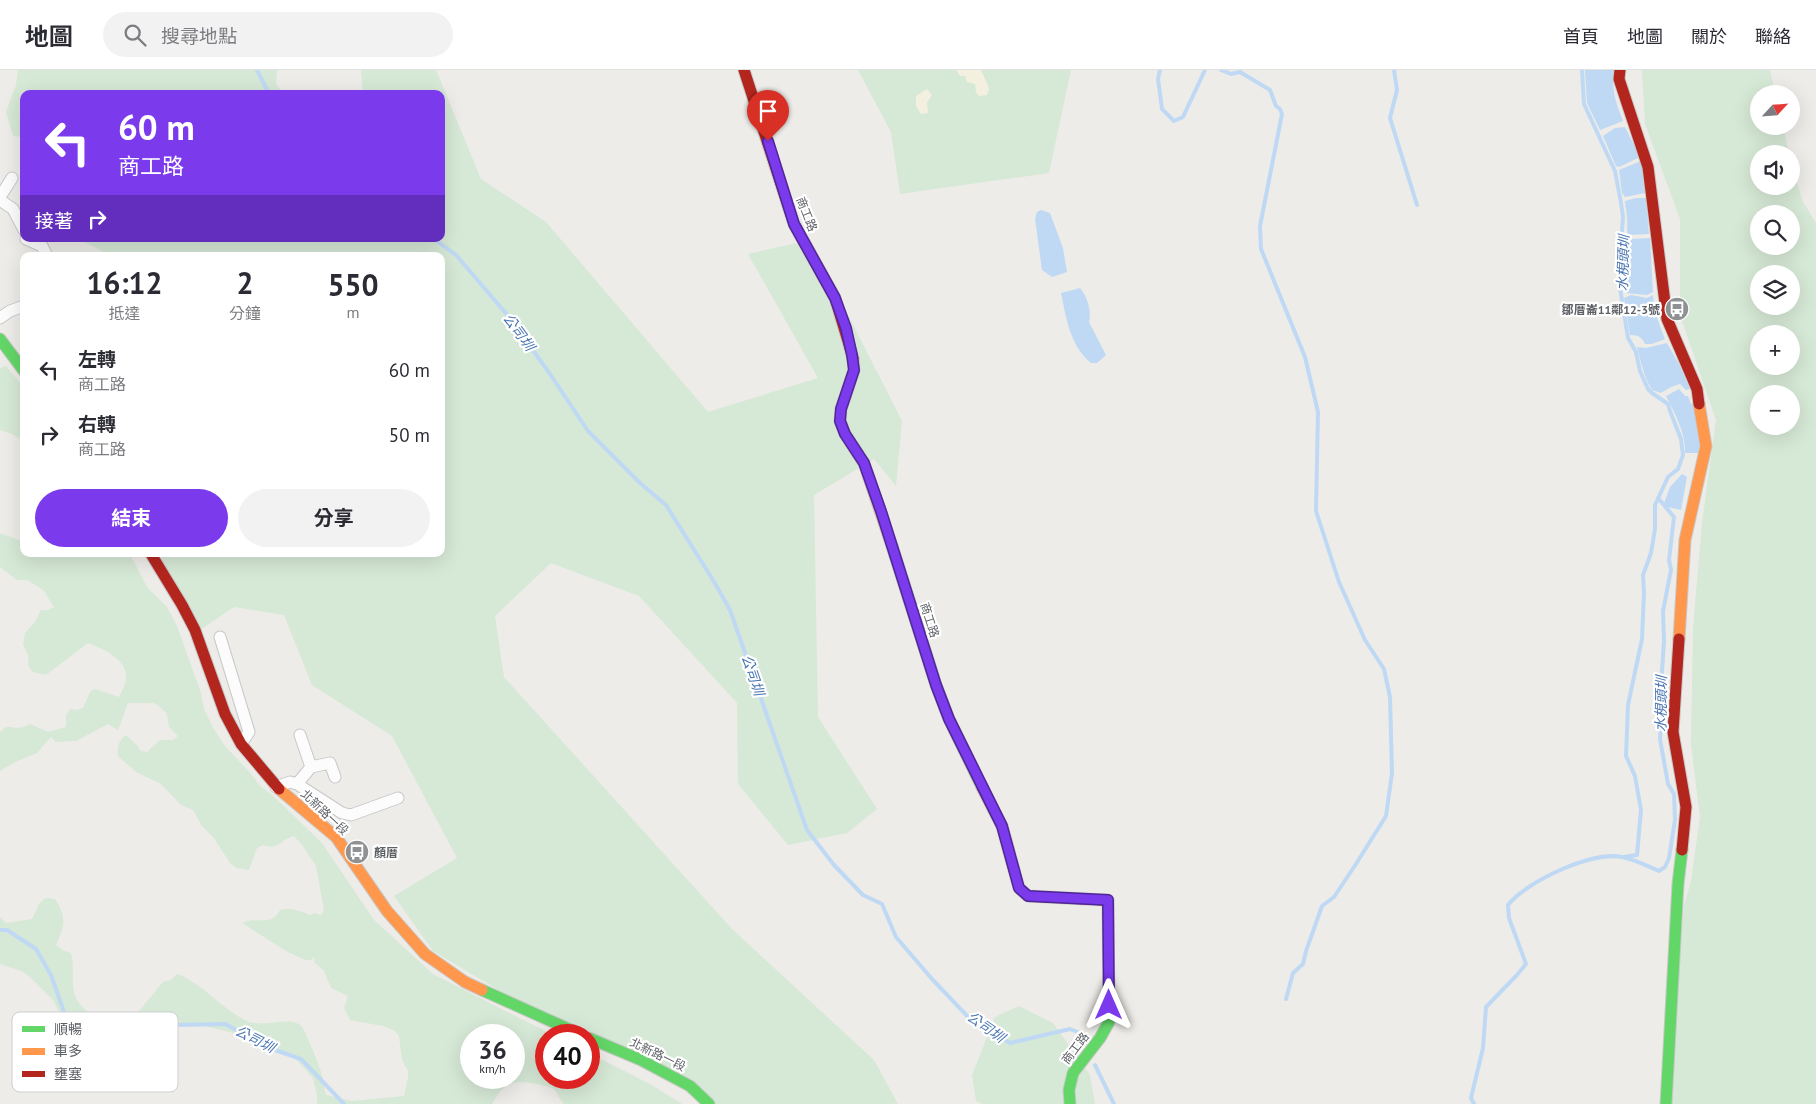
<!DOCTYPE html>
<html lang="zh-TW">
<head>
<meta charset="utf-8">
<style>
  body { margin:0; font-family:"PT Sans","Noto Sans TC",sans-serif; background:#f2f2f3; color:#2b2b33; height:100vh; display:flex; flex-direction:column; font-size:19px; white-space:nowrap }
  * { box-sizing:border-box; margin:0 }
  p { font-size:16px; color:#7c7c81 }
  .icon { flex:none; width:28px; height:28px; fill:none; stroke:currentColor; stroke-width:2; stroke-linecap:round; stroke-linejoin:round }
  .map { position:relative; flex:1; overflow:hidden }
  .side { position:absolute; left:20px; top:182px; width:425px; height:305px; display:flex; flex-direction:column; background:#fff; border-radius:10px; box-shadow:0 5px 20px #0002 }
  .side>* { flex:none }
  .banner { position:absolute; left:20px; top:20px; width:425px; height:152px; border-radius:10px; box-shadow:0 5px 20px #0002; background:#7c3aed; color:#fff; overflow:hidden }
  .needle { width:32px; rotate:64deg }
  .controls { position:absolute; left:1750px; top:15px; display:grid; gap:10px }
  .controls a { display:grid; place-items:center; width:50px; height:50px; border-radius:50%; background:#fff; box-shadow:0 5px 20px #0002; font-size:25px }
  .speed { position:absolute; left:460px; top:954px; display:flex; gap:10px; font-size:25px; font-weight:700; text-align:center }
  .speed>* { display:grid; place-content:center; width:65px; height:65px; border-radius:50%; background:#fff; box-shadow:0 5px 20px #0002; line-height:1 }
  .speed small { font-size:12px; font-weight:400 }
  .speed .limit { border:8px solid #d22; background:#fff; color:#111 }
  .pin { position:absolute; display:grid; place-items:center; width:42px; height:42px; color:#fff; margin:-51px -21px; border-radius:50% 50% 50% 0; rotate:-45deg; box-shadow:0 0 5px #0007 }
  .pin .icon { rotate:45deg }
  .me { position:absolute; width:55px; margin:-28px; rotate:0deg; stroke-linejoin:round; filter:drop-shadow(0 0 4px #0008) }
  .turn { display:flex; align-items:center; gap:18px; height:105px; padding:0 15px; font-size:22px }
  .turn .icon { width:65px; height:65px; stroke-width:2.5 }
  .turn b { display:block; font-size:35px; line-height:42px }
  .then { display:flex; align-items:center; height:48px; padding:0 15px; background:#0003; gap:10px; font-size:19px }
  .eta { display:flex; justify-content:space-evenly; align-items:center; height:85px; text-align:center }
  .eta b { font-size:30px; font-weight:700; line-height:35px }
  .cta { display:flex; gap:10px; margin-top:auto; padding:10px 15px }
  .cta a { flex:1; height:58px; border-radius:30px; background:#7c3aed; color:#fff; font-size:20px; font-weight:700; line-height:58px; text-align:center }
  .cta a+a { background:#f2f2f3; color:#2b2b33 }
  ul { padding:0; list-style:none }
  li { display:flex; align-items:center; gap:15px; height:65px; padding:0 15px }
  li div { flex:1 }
  li b { display:block; font-size:19px }
  li em { font-style:normal }
  header { display:flex; align-items:center; gap:30px; box-sizing:border-box; height:70px; padding:0 25px; background:#fff; border-bottom:1px solid #e1e1e2 }
  header strong { font-size:24px }
  nav { display:flex; gap:28px; margin-inline-start:auto; font-size:18px }
  .search { width:350px; height:45px; background:#f2f2f3; display:flex; align-items:center; gap:12px; box-sizing:border-box; padding:0 18px; border-radius:28px; color:#7c7c81; font-size:19px }
  .map>svg:first-child { display:block }
  .green { fill:#d6e8d6; fill-rule:evenodd }
  .sand { fill:#f3f0df }
  .water { fill:#bfd9f4 }
  .lines { fill:none; stroke-linecap:round; stroke-linejoin:round }
  .stream { stroke:#bfd9f4; stroke-width:4 }
  .street-casing { stroke:#c9c8c9; stroke-width:13 }
  .fast-casing { stroke:#c8c8c8; stroke-width:13 }
  .slow-casing { stroke:#c8c8c8; stroke-width:13 }
  .jam-casing { stroke:#c8c8c8; stroke-width:13 }
  .street { stroke:#fcfcfc; stroke-width:11 }
  .fast { stroke:#63d668; stroke-width:11 }
  .slow { stroke:#ff974d; stroke-width:11 }
  .jam { stroke:#b3261e; stroke-width:11 }
  .route-casing { stroke:#51269a; stroke-width:12 }
  .route { stroke:#7c3aed; stroke-width:9 }
  .labels { text-anchor:middle; dominant-baseline:central; stroke-width:4.5; stroke-linejoin:round; paint-order:stroke }
  .street-label { font-size:12px; fill:#5d6065; stroke:#fff }
  .poi-label { font-size:12px; font-weight:bold; fill:#5d6065; stroke:#fff; text-anchor:end }
  .water-label { font-size:14px; font-style:italic; fill:#4b76b3; stroke:#fff }
  .key { fill:#fff; stroke:#cecfd1; stroke-width:1 }
  .key-label { font-size:14px; fill:#5d6065 }
</style>
</head>
<body>
<header>
<strong>地圖</strong>
<div class="search"><svg class="icon" aria-label="search" viewBox="0 0 24 24"><circle cx="10" cy="10" r="6"/><path d="M15 15l6 6"/></svg>搜尋地點</div>
<nav><a>首頁</a><a>地圖</a><a>關於</a><a>聯絡</a></nav>
</header>
<div class="map">
<svg width="1816" height="1034" viewBox="0 0 1816 1034">
  <rect width="100%" height="100%" fill="#edece8"/>
  <path class="green" d="M 18,0 L 277,0 L 276,14 L 284,24 L 24,24 L 24,67 L 13,66 L 6,42 L 16,15 Z
    M 361,0 L 436,0 L 481,109 L 546,152 L 708,342 L 818,308 L 748,184 L 810,170 L 902,351 L 896,416 L 874,389 L 814,425 L 818,647 L 877,739 L 847,763 L 788,775 L 738,714 L 737,633 L 639,526 L 551,493 L 495,546 L 504,607 L 732,859 L 874,990 L 898,1034 L 710,1034 L 505,924 L 433,881 L 394,826 L 457,788 L 392,666 L 312,615 L 284,545 L 234,537 L 197,562 L 156,484 L 441,484 L 441,186 L 111,186 L 79,169 L 441,169 L 441,24 L 363,24 Z
    M 858,0 L 1071,0 L 1049,103 L 900,124 L 891,62 Z
    M 1642,0 L 1770,0 L 1775,24 L 1759,24 L 1759,56 L 1783,56 L 1789,84 L 1759,84 L 1759,116 L 1791,116 L 1791,93 L 1803,132 L 1816,153 L 1816,1034 L 1666,1034 L 1684,836 L 1691,811 L 1700,747 L 1691,674 L 1693,558 L 1702,453 L 1716,350 L 1680,245 L 1680,149 L 1645,54 ZM 1759,144 L 1791,144 L 1791,176 L 1759,176 ZM 1759,204 L 1791,204 L 1791,236 L 1759,236 ZM 1759,264 L 1791,264 L 1791,296 L 1759,296 ZM 1759,324 L 1791,324 L 1791,356 L 1759,356 Z
    M 6,296 L 24,318 L 24,371 L 12,364 L 0,360 L 0,298 Z
    M 0,463 L 24,472 L 24,484 L 130,484 L 147,517 L 167,537 L 177,556 L 201,623 L 204,639 L 213,658 L 225,676 L 252,705 L 260,716 L 271,724 L 322,773 L 374,850 L 433,904 L 553,965 L 546,965 L 546,1008 L 589,1008 L 589,983 L 650,1014 L 682,1034 L 564,1034 C 559,1029 558,1022 552,1018 C 547,1016 542,1015 537,1014 C 512,1009 505,1012 492,1034 L 317,1034 L 317,1025 L 313,1008 L 297,990 L 252,964 L 233,963 L 192,953 L 174,954 L 165,952 L 120,962 L 110,966 L 91,969 L 81,966 L 65,957 L 54,931 L 29,906 L 21,901 L 0,894 L 0,847 L 6,853 L 32,849 L 39,834 L 45,828 L 55,829 C 67,848 65,855 56,875 L 63,880 L 71,883 C 75,897 71,909 74,923 C 80,944 110,956 129,953 L 163,912 L 171,910 L 177,904 C 204,914 221,939 247,951 C 263,959 292,944 302,957 C 306,962 321,999 322,1006 C 324,1013 324,1019 326,1025 L 352,1031 L 404,1026 L 408,1007 L 408,1001 L 402,990 L 399,966 L 395,961 L 383,956 L 350,950 L 344,938 L 348,926 L 331,918 L 324,901 L 314,892 L 315,887 L 311,890 L 305,890 L 286,881 L 242,853 C 255,846 272,857 280,840 C 288,837 302,841 310,845 L 315,843 L 321,845 L 324,840 L 316,796 L 302,775 L 294,766 C 280,769 280,781 263,775 L 257,778 L 249,800 L 237,798 L 231,794 L 213,767 L 202,756 L 193,740 L 181,735 L 161,714 L 136,702 L 118,686 C 117,677 119,670 126,665 L 136,674 L 141,681 L 147,682 L 160,670 L 173,670 L 178,666 L 169,657 L 167,644 L 159,636 L 153,633 L 128,633 L 118,660 L 108,654 L 76,671 L 56,672 L 51,667 L 37,683 L 13,693 L 0,701 L 0,662 L 6,657 C 16,657 21,660 30,654 L 48,662 L 66,657 L 66,645 L 70,639 L 76,640 L 83,638 L 90,622 L 95,619 L 119,627 C 122,621 127,612 126,605 C 125,588 101,578 88,573 L 46,605 L 33,602 L 29,597 L 28,585 L 23,574 L 25,563 L 35,552 L 41,540 L 48,540 L 54,537 L 44,521 L 39,517 L 27,510 L 17,510 L 0,497 ZM 471,965 L 514,965 L 514,1008 L 471,1008 Z
    M 1019,936 L 1053,953 L 1090,1005 L 1095,1034 L 982,1034 L 976,1031 L 972,1005 L 995,947 Z"/>
  <path class="sand" d="M 956,0 L 981,0 L 989,18 L 987,25 L 979,26 L 976,22 L 975,14 L 967,12 L 965,6 L 960,6 Z
    M 927,19 L 932,25 L 927,33 L 928,43 L 921,44 L 916,36 L 916,26 Z"/>
  <path class="water" d="M 1585,0 L 1614,0 C 1611,19 1616,33 1623,51 L 1600,60 L 1587,33 Z
    M 1625,57 L 1640,87 L 1619,97 L 1616,96 L 1603,66 L 1615,58 Z
    M 1641,91 L 1645,123 L 1625,127 L 1622,123 L 1619,100 Z
    M 1636,128 L 1646,128 L 1649,164 L 1628,165 C 1626,160 1628,154 1627,148 C 1627,142 1625,137 1625,131 Z
    M 1041,140 L 1050,143 L 1063,178 L 1067,202 L 1052,207 L 1042,200 L 1035,149 L 1037,142 Z
    M 1650,168 L 1653,222 L 1647,225 L 1625,223 C 1623,215 1627,209 1628,202 C 1630,192 1630,182 1629,172 L 1632,169 Z
    M 1080,218 C 1087,226 1092,241 1089,252 L 1106,285 L 1097,293 L 1091,293 C 1070,276 1066,247 1061,223 Z
    M 1631,225 L 1647,228 L 1653,225 L 1654,240 L 1665,269 L 1652,274 L 1645,274 C 1642,267 1638,265 1630,265 L 1624,228 Z
    M 1667,273 L 1679,294 L 1690,319 L 1686,320 L 1680,314 L 1671,317 L 1661,323 L 1652,320 C 1644,307 1641,292 1637,277 L 1646,278 Z
    M 1679,319 L 1685,326 L 1688,326 L 1691,334 L 1694,334 L 1700,369 L 1699,383 L 1685,383 C 1686,363 1675,344 1666,326 Z
    M 1682,404 L 1687,407 L 1681,440 L 1663,436 L 1670,417 Z"/>
  <g class="lines">
    <path class="stream" d="M 257,0 L 269,24
      M 1160,0 L 1158,9 L 1162,39 L 1174,51 L 1183,47 L 1205,0
      M 1221,0 L 1231,4 L 1240,2 L 1270,20 L 1276,36 L 1280,39 L 1282,44 L 1260,156 L 1261,179 L 1305,287 L 1318,342 L 1316,441 L 1339,512 L 1365,570 L 1384,599 L 1390,627 L 1392,703 L 1386,746 L 1356,794 L 1334,827 L 1322,836 L 1306,881 L 1303,894 L 1293,903 L 1286,929
      M 1394,0 L 1397,20 L 1390,48 L 1417,135
      M 1582,0 L 1584,34 L 1615,101 L 1621,133 L 1623,147 L 1622,161 L 1625,175 L 1624,202 L 1620,218 L 1628,268 L 1636,282 L 1640,301 L 1648,319 L 1652,323 L 1668,334 L 1670,341 L 1681,369 L 1683,385 L 1678,399 L 1668,407 L 1655,435 L 1655,459 L 1651,483 L 1643,505 L 1644,523 L 1642,569 L 1628,635 L 1626,686 L 1635,706 L 1641,740 L 1637,785 L 1623,787
      M 434,169 L 456,185 L 509,247 L 550,304 L 588,361 L 640,413 L 666,435 L 713,510 L 730,540 L 807,760 L 834,795 L 863,825 L 882,834 L 896,867 L 932,909 L 972,951 L 1010,973 L 1070,959 L 1080,963 L 1084,973
      M 0,860 L 7,860 L 36,879 L 51,905 L 70,959 L 84,970 L 105,969 L 176,955 L 225,954 L 272,979 L 301,989 L 344,1034
      M 1095,995 L 1114,1034
      M 1474,1034 L 1471,1028 L 1483,978 L 1486,937 L 1516,906 L 1526,894 L 1509,848 L 1508,835 C 1527,811 1592,781 1622,787 C 1634,789 1647,796 1659,801 L 1665,797 L 1669,788 L 1675,750 L 1674,724 L 1668,714 L 1660,669 L 1663,622 L 1661,616 L 1664,571 L 1663,541 L 1671,500 L 1669,490 L 1674,447 L 1658,428"/>
    <g class="street-casing">
      <path id="street" d="M 0,127 L 12,108
        M 0,130 L 13,139 L 24,160
        M 26,169 L 42,176 L 47,186
        M 0,248 L 10,241 L 24,236
        M 220,567 L 249,662 L 241,674
        M 300,665 L 311,697
        M 297,714 L 311,697 L 330,693 L 335,707
        M 276,717 L 290,712 L 297,714 L 342,743 L 351,745 L 398,728"/>
    </g>
    <g class="fast-casing">
      <path id="fast" d="M 0,269 L 24,301
        M 892,476 L 936,615 L 949,649 L 982,717
        M 482,920 L 582,965
        M 589,968 L 641,990 L 690,1016 L 709,1034
        M 1070,1034 L 1069,1020 L 1073,1003 L 1100,968 L 1109,952 L 1108,830 L 1105,830
        M 1666,1034 L 1678,814 L 1682,780"/>
    </g>
    <g class="slow-casing">
      <path id="slow" d="M 853,288 L 854,300 L 841,339 L 840,351 L 845,364 L 864,393 L 892,476
        M 1679,569 L 1685,470 L 1706,376 L 1699,334
        M 279,719 L 336,767 L 387,841 L 425,884 L 465,912 L 482,920"/>
    </g>
    <g class="jam-casing">
      <path id="jam" d="M 744,0 L 794,154 L 835,228 L 853,288
        M 1620,0 L 1619,9 L 1648,97 L 1667,249 L 1697,319 L 1699,334
        M 151,484 L 182,535 L 195,560 L 225,644 L 241,674 L 279,719
        M 1679,569 L 1673,662 L 1686,737 L 1682,780
        M 982,717 L 1002,756 L 1019,818 L 1028,826 L 1105,830"/>
    </g>
    <use href="#street" class="street"/>
    <use href="#fast" class="fast"/>
    <use href="#slow" class="slow"/>
    <use href="#jam" class="jam"/>
  </g>
  <g class="lines">
    <g class="route-casing">
      <path id="route" d="M 768,71 L 794,154 L 835,228 L 846,258 L 852,285 L 854,300 L 841,339 L 840,351 L 845,364 L 864,393 L 881,441 L 936,615 L 949,649 L 1002,756 L 1019,818 L 1028,826 L 1108,830 L 1109,935"/>
    </g>
    <use href="#route" class="route"/>
  </g>
  <defs>
    <g id="bus-disc" transform="scale(1.25)"><circle r="9.5" fill="#8f9193" stroke="#fff"/><path d="M-5-6H5V4H4V6H2V4H-2V6H-4V4H-5ZM-3.5-4V0h7V-4ZM-3.5 1.2v1.5H-2V1.2ZM2 1.2v1.5H3.5V1.2Z" fill="#fff"/></g>
  </defs>
  <g fill-rule="evenodd">
    <use href="#bus-disc" x="1677" y="239"/>
    <use href="#bus-disc" x="357" y="782"/>
  </g>
  <g class="labels">
    <g class="street-label">
      <text transform="translate(807 144) rotate(68)">商工路</text>
      <text transform="translate(930 550) rotate(72)">商工路</text>
      <text transform="translate(325 742) rotate(43)">北新路一段</text>
      <text transform="translate(1075 978) rotate(-53)">商工路</text>
      <text transform="translate(658 984) rotate(26)">北新路一段</text>
    </g>
    <g class="poi-label">
      <text x="1660" y="239">鄒厝崙11鄰12-3號</text>
      <text x="374" y="782" text-anchor="start">顏厝</text>
    </g>
    <g class="water-label">
      <text transform="translate(1623 193) rotate(-88)">水梘頭圳</text>
      <text transform="translate(519 262) rotate(54)">公司圳</text>
      <text transform="translate(753 605) rotate(71)">公司圳</text>
      <text transform="translate(1661 634) rotate(-89)">水梘頭圳</text>
      <text transform="translate(986 957) rotate(35)">公司圳</text>
      <text transform="translate(255 969) rotate(27)">公司圳</text>
    </g>
  </g>
  <rect x="12" y="942" width="166" height="80" rx="8" class="key"/>
  <rect x="22" y="956" width="23" height="6" fill="#63d668"/>
  <rect x="22" y="978" width="23" height="7" fill="#ff974d"/>
  <rect x="22" y="1001" width="23" height="6" fill="#b3261e"/>
  <g class="key-label">
    <text x="54" y="964">順暢</text>
    <text x="54" y="986">車多</text>
    <text x="54" y="1009">壅塞</text>
  </g>
</svg>
<div class="controls">
<a><svg class="needle" viewBox="-14 -14 28 28"><path d="M0-13l5 13h-10z" fill="#e53935"/><path d="M0 13l5-13h-10z" fill="#7c7c81"/></svg></a>
<a><svg class="icon" aria-label="sound" viewBox="0 0 24 24"><path d="M4 9h4l5-4v14l-5-4H4zM17 9q2 3 0 6"/></svg></a>
<a><svg class="icon" aria-label="search" viewBox="0 0 24 24"><circle cx="10" cy="10" r="6"/><path d="M15 15l6 6"/></svg></a>
<a><svg class="icon" aria-label="layers" viewBox="0 0 24 24"><path d="M12 4l9 5-9 5-9-5zM3 14l9 5 9-5"/></svg></a>
<a>+</a>
<a>−</a>
</div>
<div class="speed"><div>36<small>km/h</small></div><div class="limit">40</div></div>
<div class="pin" style="left:768px;top:71px;background:#d93025"><svg class="icon" aria-label="arrive" viewBox="0 0 24 24"><path d="M6 21V4h12l-3 4 3 4H6"/></svg></div>
<svg class="me" style="left:1109px;top:935px" viewBox="-20 -20 40 40"><path d="M0-17L14 15 0 8-14 15z" fill="#7c3aed" stroke="#fff" stroke-width="4"/></svg>
<div class="banner">
<div class="turn"><svg class="icon" aria-label="left" viewBox="0 0 24 24"><path d="M17 20v-9H6M10 6l-5 5 5 5"/></svg><div><b>60 m</b>商工路</div></div>
<div class="then">接著<svg class="icon" aria-label="right" viewBox="0 0 24 24"><path d="M7 20v-9h11M14 6l5 5-5 5"/></svg></div>
</div>
<section class="side">
<div class="eta">
<div><b>16:12</b><p>抵達</p></div>
<div><b>2</b><p>分鐘</p></div>
<div><b>550</b><p>m</p></div>
</div>
<ul>
<li><svg class="icon" aria-label="left" viewBox="0 0 24 24"><path d="M17 20v-9H6M10 6l-5 5 5 5"/></svg><div><b>左轉</b><p>商工路</p></div><em>60 m</em></li>
<li><svg class="icon" aria-label="right" viewBox="0 0 24 24"><path d="M7 20v-9h11M14 6l5 5-5 5"/></svg><div><b>右轉</b><p>商工路</p></div><em>50 m</em></li>
</ul>
<div class="cta"><a>結束</a><a>分享</a></div>
</section>
</div>
</body>
</html>
